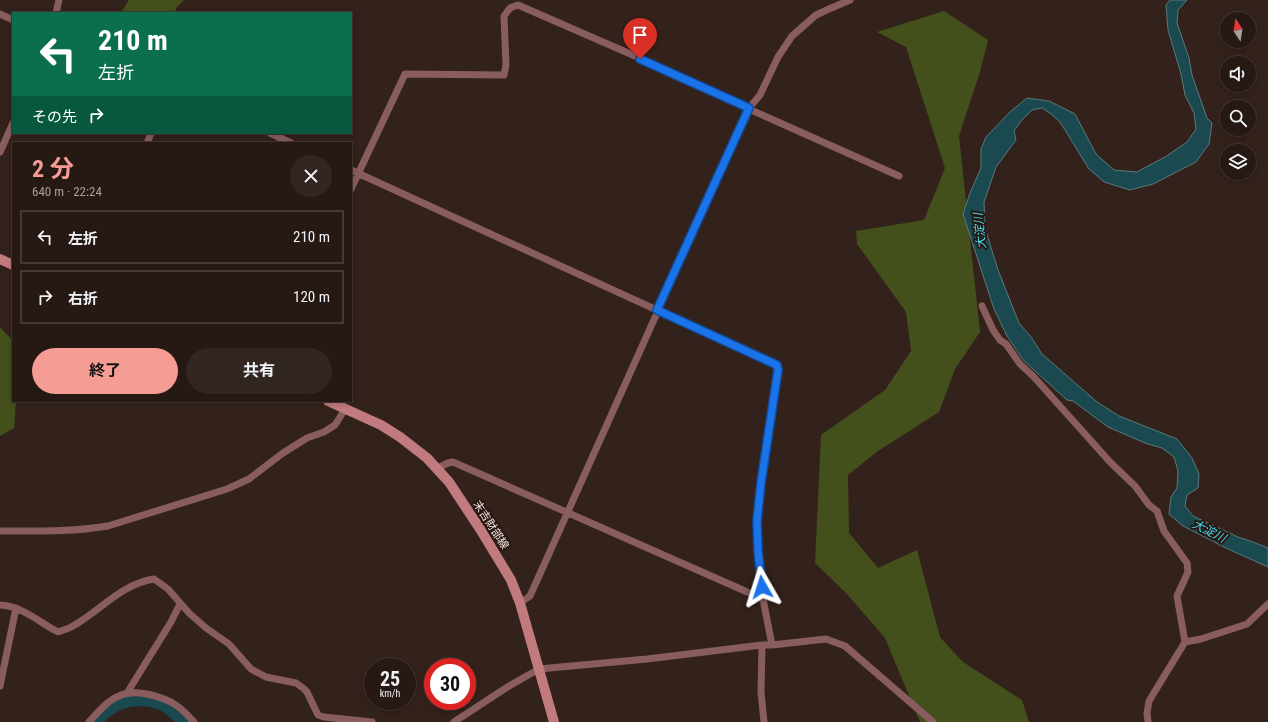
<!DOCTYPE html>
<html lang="ja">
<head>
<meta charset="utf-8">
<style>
  body { margin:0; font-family:"Roboto Condensed","Noto Sans JP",sans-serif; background:#322622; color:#f1f3f6; height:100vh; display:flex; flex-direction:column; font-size:15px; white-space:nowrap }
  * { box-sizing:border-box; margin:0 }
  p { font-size:13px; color:#a4a0a0 }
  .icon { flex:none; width:22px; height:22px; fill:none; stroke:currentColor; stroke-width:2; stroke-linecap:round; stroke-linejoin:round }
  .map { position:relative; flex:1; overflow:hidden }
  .drawer { position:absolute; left:12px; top:142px; width:340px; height:260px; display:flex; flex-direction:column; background:#261914; border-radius:0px; box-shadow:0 2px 6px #0003,0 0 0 1px #423834 }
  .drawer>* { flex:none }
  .hud { position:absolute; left:12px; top:12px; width:340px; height:122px; border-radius:0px; box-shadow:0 2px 6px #0003,0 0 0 1px #423834; background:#0b6e4f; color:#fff; overflow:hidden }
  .needle { width:26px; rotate:348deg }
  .tools { position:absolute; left:1220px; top:12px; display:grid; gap:8px }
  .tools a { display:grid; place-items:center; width:36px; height:36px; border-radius:50%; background:#261914; box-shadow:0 2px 6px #0003,0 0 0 1px #423834; font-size:20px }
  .speed { position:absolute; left:364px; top:658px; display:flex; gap:8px; font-size:20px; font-weight:700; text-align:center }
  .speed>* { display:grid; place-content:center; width:52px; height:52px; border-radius:50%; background:#261914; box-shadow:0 2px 6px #0003,0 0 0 1px #423834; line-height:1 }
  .speed small { font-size:10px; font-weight:400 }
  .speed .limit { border:6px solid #d22; background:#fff; color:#111 }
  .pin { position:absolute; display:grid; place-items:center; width:34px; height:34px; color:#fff; margin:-41px -17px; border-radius:50% 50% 50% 0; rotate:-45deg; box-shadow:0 0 4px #0007 }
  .pin .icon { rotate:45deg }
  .me { position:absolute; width:44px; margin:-22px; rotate:354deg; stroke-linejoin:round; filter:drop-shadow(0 0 3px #0008) }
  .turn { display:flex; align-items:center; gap:14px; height:84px; padding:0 20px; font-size:18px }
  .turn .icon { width:52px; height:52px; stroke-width:2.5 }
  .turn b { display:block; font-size:28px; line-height:34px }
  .then { display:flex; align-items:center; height:38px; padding:0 20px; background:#0003; gap:8px; font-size:15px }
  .round { display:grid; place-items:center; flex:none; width:42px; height:42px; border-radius:21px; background:#322622 }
  .head { display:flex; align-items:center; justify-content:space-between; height:68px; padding:0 20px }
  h1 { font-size:24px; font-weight:700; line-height:30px; color:#f59c95 }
  .primary-button { display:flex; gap:8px; margin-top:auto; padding:8px 20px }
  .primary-button a { flex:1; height:46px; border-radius:24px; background:#f59c95; color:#111; font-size:16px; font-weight:700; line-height:46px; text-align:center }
  .primary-button a+a { background:#322622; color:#f1f3f6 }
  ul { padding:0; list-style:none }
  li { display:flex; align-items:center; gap:12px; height:54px; margin:0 8px 6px; padding:0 12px; border:2px solid #423834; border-radius:0px }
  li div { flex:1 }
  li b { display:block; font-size:15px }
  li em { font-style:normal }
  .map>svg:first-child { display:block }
  .green { fill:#44501b }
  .water { fill:#1a4a50; stroke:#5b797c }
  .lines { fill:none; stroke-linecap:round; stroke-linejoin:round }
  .river { stroke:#1a4a50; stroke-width:13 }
  .street { stroke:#895d5e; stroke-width:7 }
  .secondary { stroke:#c17a7d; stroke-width:10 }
  .route-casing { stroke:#114b97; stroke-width:10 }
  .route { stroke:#1a73e8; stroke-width:7 }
  .labels { text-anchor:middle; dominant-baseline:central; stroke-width:4; stroke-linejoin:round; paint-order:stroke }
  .street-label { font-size:11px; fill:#f3e6e2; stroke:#291812 }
  .water-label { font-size:12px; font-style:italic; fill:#43dff2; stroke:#291812 }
</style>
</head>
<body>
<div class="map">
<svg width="1268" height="722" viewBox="0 0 1268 722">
  <rect width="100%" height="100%" fill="#33211b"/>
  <path class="green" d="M 129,0 L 184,0 L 176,8 L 175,13 L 121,13 Z
    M 944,11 L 988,40 L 980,72 L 959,136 L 980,332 L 955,369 L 939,412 L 878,451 L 848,475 L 849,533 L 878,568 L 917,550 L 940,637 L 963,662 L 1022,700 L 1029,722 L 920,722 L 885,638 L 846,593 L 815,563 L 821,435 L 885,390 L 911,351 L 906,312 L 857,244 L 856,231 L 924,220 L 945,168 L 906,47 L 877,32 Z
    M 0,327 L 13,341 L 13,401 L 16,401 L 14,428 L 0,436 Z"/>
  <path class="water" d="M 1170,0 L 1187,0 L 1178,10 L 1177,23 L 1189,58 L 1192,75 L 1207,118 L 1212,123 L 1209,144 L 1196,162 L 1153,184 L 1130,190 L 1104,182 L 1089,169 L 1060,122 L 1051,114 L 1042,108 L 1032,110 L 1021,121 L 1014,131 L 1016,140 L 996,167 L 984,202 L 985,228 L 998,270 L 1019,323 L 1031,337 L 1042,354 L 1097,402 L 1119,416 L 1177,439 L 1192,458 L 1199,474 L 1198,488 L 1187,495 L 1185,506 L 1193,516 L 1238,537 L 1253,542 L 1268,548 L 1268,567 L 1228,549 L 1183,526 L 1169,514 L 1171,497 L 1177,488 L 1178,471 L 1174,457 L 1162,448 L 1145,443 L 1108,427 L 1073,401 L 1067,400 L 1024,361 L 1007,336 L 994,309 L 963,214 L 970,193 L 981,168 L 981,149 L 986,137 L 1011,111 L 1027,98 L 1049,101 L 1075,114 L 1096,154 L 1114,170 L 1137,172 L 1165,157 L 1187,142 L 1196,129 L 1194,113 L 1185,95 L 1181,74 L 1168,30 L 1166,5 Z"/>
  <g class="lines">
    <path class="river" d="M 95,722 C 112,702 132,696 157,702 C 168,705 177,715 185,722"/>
    <path class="street" d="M 56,13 L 59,0
      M 0,14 L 13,20
      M 270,133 L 291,143
      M 147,143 L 151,133
      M 0,152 L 13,123
      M 351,170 L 777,365 L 779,370 L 761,483 L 757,521 L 758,551 L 763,599 L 772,645
      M 351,189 L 405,74 L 504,75 L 506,65 L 504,16 L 510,8 L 518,5 L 658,66 L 666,72 L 899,176
      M 982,306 L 993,330 L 1000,340 L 1006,344 L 1020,364 L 1033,376 L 1110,462 L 1135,486 L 1149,505 L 1157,511 L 1164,531 L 1187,563 L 1188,572 L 1177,596 L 1185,642 L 1149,701 L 1147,713 L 1148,722
      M 438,468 L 448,463 L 453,462 L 763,599
      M 0,531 C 36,531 72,532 108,526 L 227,489 L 249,479 L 283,453 L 307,438 L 324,432 L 335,425 L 345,409
      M 520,603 L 530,596 L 749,108 L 760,95 L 778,57 L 792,36 L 816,15 L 829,9 L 850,0
      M 0,605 C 22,606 39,622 58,632 C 63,630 68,629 73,626 C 100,611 121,584 154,579 L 168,589 L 189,613 L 206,628 L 229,644 L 251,669 L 266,677 L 296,683 L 303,688 L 307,692 L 318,715 L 324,717 L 372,722
      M 1185,642 L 1201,639 L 1247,624 L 1268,604
      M 762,645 L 761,692 L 764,722
      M 0,686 L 16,608
      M 127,693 L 171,622 L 180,604
      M 89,722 C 98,712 107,701 119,696 C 134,689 156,695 171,702 C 180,707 187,714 194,722
      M 454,722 L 509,686 L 539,669 L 647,659 L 762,645 L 772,645 L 826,639 L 845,646 L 933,722"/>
    <path class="secondary" d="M 0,259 L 13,265
      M 328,401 L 381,425 L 400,437 L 427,458 L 449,482 L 480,529 L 511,580 L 520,603 L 554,722"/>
  </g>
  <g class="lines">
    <g class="route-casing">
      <path id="route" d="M 640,59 L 749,108 L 657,310 L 777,365 L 778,370 L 761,483 L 757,521 L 758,551 L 762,587"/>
    </g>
    <use href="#route" class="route"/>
  </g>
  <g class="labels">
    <g class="street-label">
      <text transform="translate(491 525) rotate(57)">末吉財部線</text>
    </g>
    <g class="water-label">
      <text transform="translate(980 231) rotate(-96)">大淀川</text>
      <text transform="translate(1209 531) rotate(27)">大淀川</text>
    </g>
  </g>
</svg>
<div class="tools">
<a><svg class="needle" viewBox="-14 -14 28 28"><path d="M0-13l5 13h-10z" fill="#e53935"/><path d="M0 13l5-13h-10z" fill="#a4a0a0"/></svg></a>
<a><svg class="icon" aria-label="sound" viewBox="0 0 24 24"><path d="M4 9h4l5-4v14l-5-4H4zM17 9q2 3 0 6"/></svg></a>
<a><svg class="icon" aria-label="search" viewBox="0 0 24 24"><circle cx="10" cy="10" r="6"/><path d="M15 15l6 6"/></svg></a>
<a><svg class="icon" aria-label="layers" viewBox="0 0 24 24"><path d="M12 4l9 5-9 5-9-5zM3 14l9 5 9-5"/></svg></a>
</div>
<div class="speed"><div>25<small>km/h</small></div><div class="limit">30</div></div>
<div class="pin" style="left:640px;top:59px;background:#d93025"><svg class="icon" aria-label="arrive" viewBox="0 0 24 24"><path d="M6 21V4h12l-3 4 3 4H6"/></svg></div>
<svg class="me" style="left:762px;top:587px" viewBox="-20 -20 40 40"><path d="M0-17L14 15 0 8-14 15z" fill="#1a73e8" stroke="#fff" stroke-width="4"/></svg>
<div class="hud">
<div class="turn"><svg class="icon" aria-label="left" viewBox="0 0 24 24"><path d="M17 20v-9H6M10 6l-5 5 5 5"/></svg><div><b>210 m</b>左折</div></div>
<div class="then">その先<svg class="icon" aria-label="right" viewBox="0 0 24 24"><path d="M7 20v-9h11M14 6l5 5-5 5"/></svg></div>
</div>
<section class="drawer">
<div class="head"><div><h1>2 分</h1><p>640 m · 22:24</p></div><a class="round"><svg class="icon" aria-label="close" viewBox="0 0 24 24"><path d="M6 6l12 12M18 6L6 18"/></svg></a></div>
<ul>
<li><svg class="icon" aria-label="left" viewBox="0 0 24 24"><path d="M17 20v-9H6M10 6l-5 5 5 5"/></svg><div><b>左折</b></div><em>210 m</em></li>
<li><svg class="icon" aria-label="right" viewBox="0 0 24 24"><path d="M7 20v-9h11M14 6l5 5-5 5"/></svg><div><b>右折</b></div><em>120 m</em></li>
</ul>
<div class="primary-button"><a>終了</a><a>共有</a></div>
</section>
</div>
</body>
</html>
